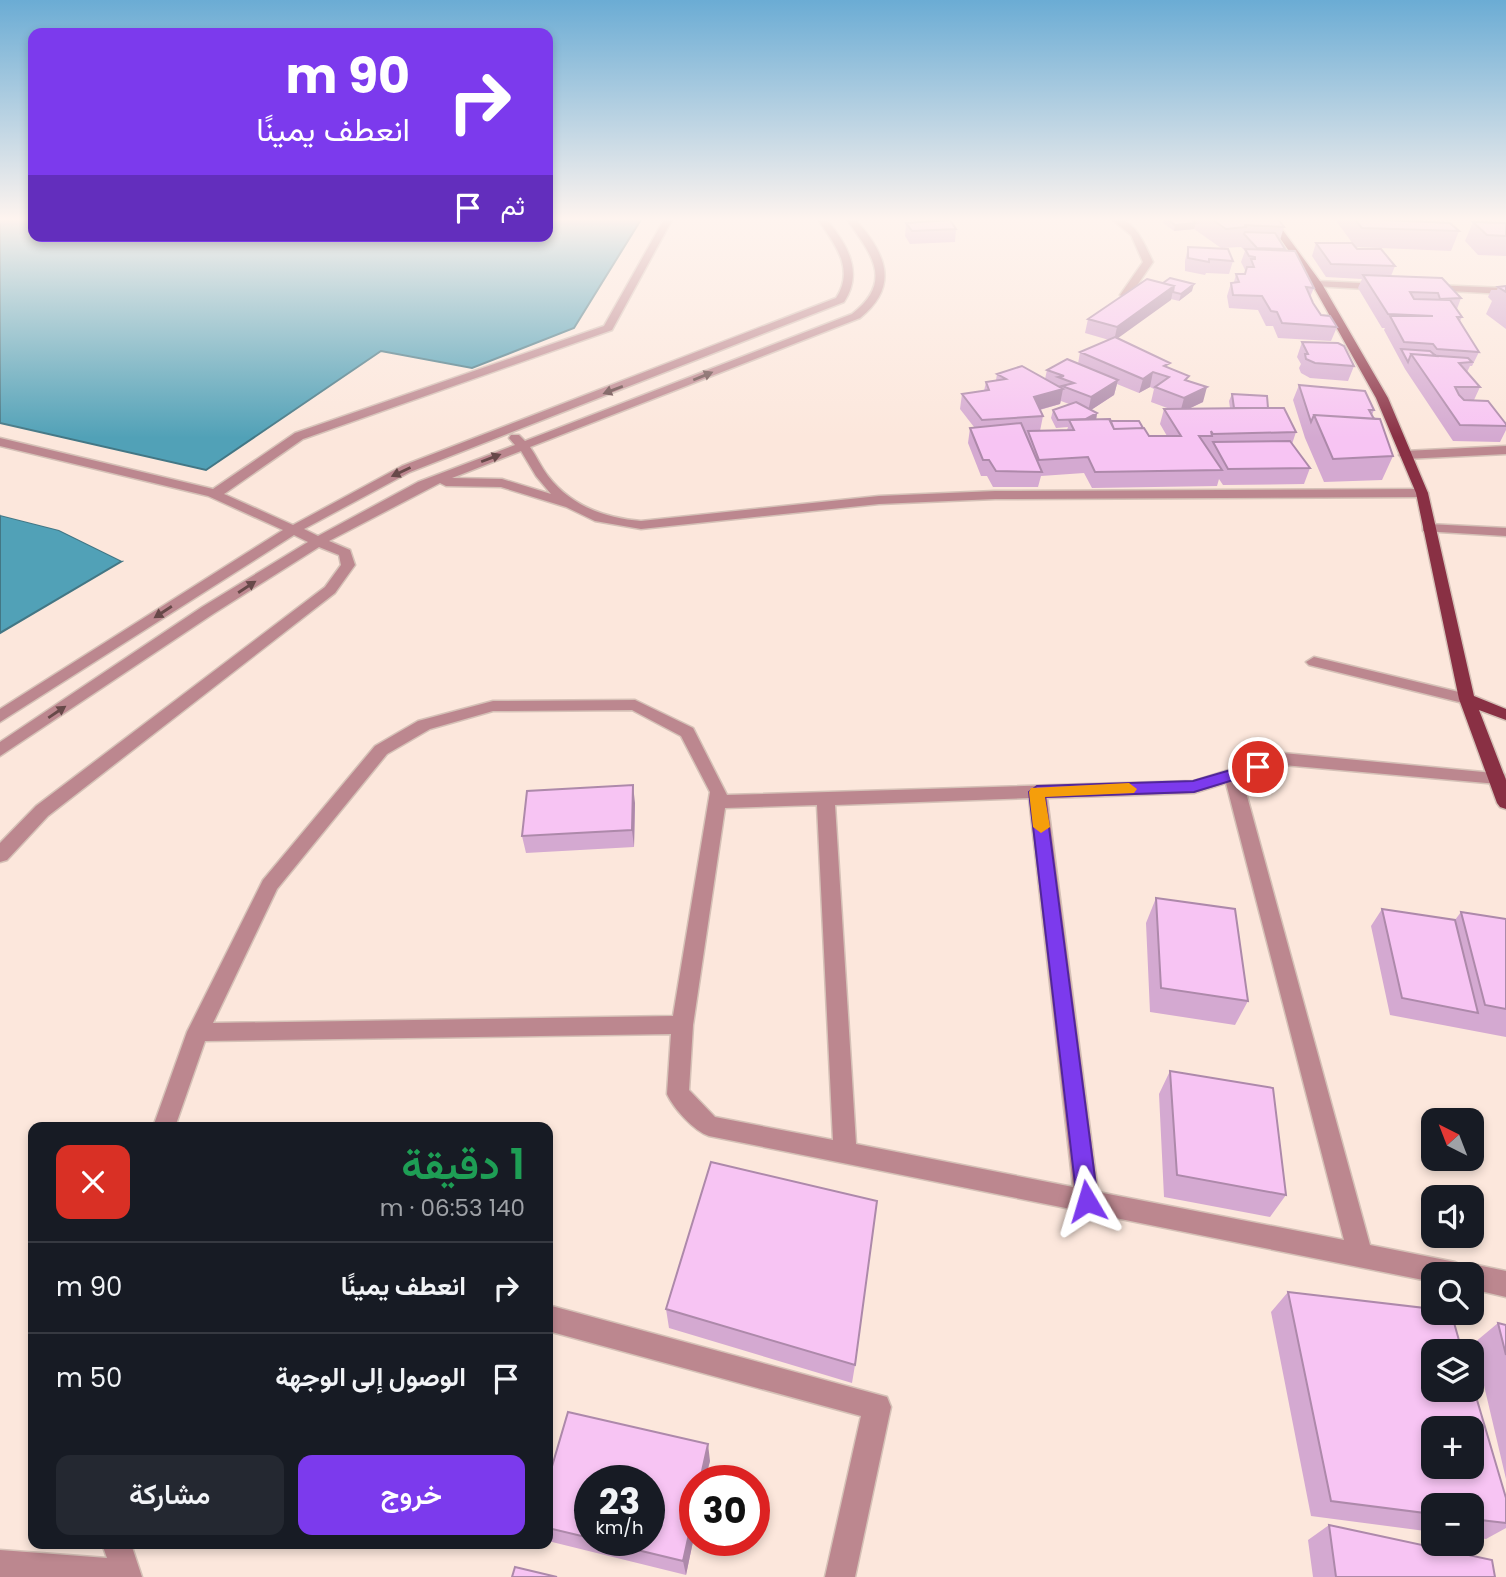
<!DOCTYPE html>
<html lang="ar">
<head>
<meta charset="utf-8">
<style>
  body { margin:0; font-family:Poppins,Vazirmatn,sans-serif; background:#242831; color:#f1f3f6; direction:rtl; height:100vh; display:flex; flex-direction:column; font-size:26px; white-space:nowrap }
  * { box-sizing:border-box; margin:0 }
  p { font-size:23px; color:#9ea1a6 }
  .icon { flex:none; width:38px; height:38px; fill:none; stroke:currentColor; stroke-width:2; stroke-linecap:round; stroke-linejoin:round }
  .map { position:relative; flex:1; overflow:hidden; direction:ltr }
  .panel { position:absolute; left:28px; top:1122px; width:525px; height:427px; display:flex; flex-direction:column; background:#171b24; border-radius:14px; box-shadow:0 4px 10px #0003; direction:rtl }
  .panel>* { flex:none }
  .banner { position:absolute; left:28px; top:28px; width:525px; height:214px; border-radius:14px; box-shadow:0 4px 10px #0003; direction:rtl; background:#7c3aed; color:#fff; overflow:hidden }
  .needle { width:46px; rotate:318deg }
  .controls { position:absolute; left:1421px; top:1108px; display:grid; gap:14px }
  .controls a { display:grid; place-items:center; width:63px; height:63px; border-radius:14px; background:#171b24; box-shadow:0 4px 10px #0003; font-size:35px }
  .speed { position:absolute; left:574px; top:1465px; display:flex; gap:14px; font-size:35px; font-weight:700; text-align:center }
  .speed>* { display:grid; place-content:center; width:91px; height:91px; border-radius:50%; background:#171b24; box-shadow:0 4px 10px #0003; line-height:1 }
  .speed small { font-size:18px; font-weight:400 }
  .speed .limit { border:10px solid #d22; background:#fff; color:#111 }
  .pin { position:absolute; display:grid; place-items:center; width:60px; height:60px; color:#fff; margin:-30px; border:4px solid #fff; border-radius:50%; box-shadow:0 2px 7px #0007 }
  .me { position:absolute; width:77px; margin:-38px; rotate:353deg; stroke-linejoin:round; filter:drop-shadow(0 0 5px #0008) }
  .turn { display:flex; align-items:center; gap:24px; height:147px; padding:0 28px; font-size:32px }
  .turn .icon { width:91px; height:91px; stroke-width:2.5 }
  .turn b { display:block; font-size:49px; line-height:60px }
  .then { display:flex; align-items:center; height:66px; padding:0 28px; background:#0003; gap:14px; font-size:26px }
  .round { display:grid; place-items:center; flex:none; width:74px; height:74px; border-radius:14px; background:#242831 }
  .head { display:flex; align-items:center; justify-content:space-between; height:119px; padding:0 28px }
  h1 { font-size:42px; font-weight:600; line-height:52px; color:#1e9e55 }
  .action { display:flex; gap:14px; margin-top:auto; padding:14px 28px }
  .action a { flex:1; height:80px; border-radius:14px; background:#7c3aed; color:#fff; font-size:28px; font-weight:600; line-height:80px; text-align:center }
  .action a+a { background:#242831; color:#f1f3f6 }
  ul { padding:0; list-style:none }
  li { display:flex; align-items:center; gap:21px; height:91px; padding:0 28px; border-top:2px solid #363941 }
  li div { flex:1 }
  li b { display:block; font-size:26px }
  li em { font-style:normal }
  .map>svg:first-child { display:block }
  .water { fill:#51a1b7; stroke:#437785; stroke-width:2 }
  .pier { fill:#fce7dc }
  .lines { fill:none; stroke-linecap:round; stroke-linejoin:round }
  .minor-casing { stroke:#d5c1b7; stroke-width:3 }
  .major-casing { stroke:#d5c1b7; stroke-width:3 }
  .minor { fill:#bc878f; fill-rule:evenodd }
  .major { fill:#893044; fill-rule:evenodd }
  .wall { fill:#d4a9d1; fill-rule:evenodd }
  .shaded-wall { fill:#ad89aa }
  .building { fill:#f7c4f3; stroke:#ad89aa; stroke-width:2; fill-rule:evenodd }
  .oneway { fill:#674949 }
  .route { fill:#7c3aed; stroke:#51269a; stroke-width:2 }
  .slow { fill:#f59e0b }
</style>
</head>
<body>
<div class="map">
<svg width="1506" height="1577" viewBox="0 0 1506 1577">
  <rect width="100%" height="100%" fill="#fce7dc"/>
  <path class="water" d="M 0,218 L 33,218 L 33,236 L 548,236 L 548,218 L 642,218 L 574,328 L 472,368 L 381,351 L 206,470 L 0,423 Z
    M 0,515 L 59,530 L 122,561 L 0,633 Z"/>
  <path class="pier" d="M 1,512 L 60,527 L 126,559 L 122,561 L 59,530 L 0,515 Z"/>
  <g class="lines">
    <g class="minor-casing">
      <path id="minor" d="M 665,218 L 673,218 L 612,330 L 303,439 L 224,494 L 293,525 L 402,466 L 836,298 C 856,268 833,242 817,218 L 825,218 C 847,243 864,272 844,302 L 410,472 L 304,529 L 318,536 L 418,482 L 515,445 L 509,438 L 511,435 L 519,435 L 525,441 L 852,314 C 896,280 869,252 846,218 L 854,218 C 885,252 901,285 860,318 L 530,447 C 537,457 541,467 548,476 C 571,506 605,518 641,521 L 879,496 L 995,491 L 1422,489 L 1428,493 L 1422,497 L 995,499 L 879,504 L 641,529 L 595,521 L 566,507 L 501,487 L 446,486 L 440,483 L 329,541 L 350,550 L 355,565 L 335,593 L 48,816 L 7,860 L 0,862 L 0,843 L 36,806 L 325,587 L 341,565 L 339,555 L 319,547 L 213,614 L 0,756 L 0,742 L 202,607 L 308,542 L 294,535 L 0,722 L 0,709 L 283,530 L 208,496 L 0,446 L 0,438 L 213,489 L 295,433 L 604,326 ZM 521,451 L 536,476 L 551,494 L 502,479 L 452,478 Z
        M 1110,218 C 1134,216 1144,243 1153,262 L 1129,297 L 1125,298 L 1120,295 L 1143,262 L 1131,235 Z
        M 1317,281 L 1383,284 L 1388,287 L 1383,290 L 1314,286 L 1312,284 Z
        M 1432,285 L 1506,288 L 1506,294 L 1429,290 L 1427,288 Z
        M 1506,446 L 1506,454 L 1405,459 L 1399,455 L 1405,451 Z
        M 1428,524 L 1506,528 L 1506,536 L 1423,531 L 1423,525 Z
        M 1314,657 L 1467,694 L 1475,699 L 1467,704 L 1309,665 L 1306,662 Z
        M 635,700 L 693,728 L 727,795 L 1194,781 L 1283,753 L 1504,774 L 1506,779 L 1498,784 L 1283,765 L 1242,778 L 1370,1245 L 1455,1262 L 1465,1267 L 1472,1264 L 1506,1271 L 1506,1297 L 1472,1289 L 1472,1274 L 1433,1274 L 1433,1282 L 709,1136 C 694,1131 674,1109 667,1094 L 671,1034 L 205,1041 L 175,1127 L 153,1127 L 187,1032 L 263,880 L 375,746 L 418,721 L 493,701 ZM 632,710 L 681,736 L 710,792 L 673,1016 L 213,1023 L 277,889 L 387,754 L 430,729 L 493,711 ZM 1226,783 L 1344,1240 L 1098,1192 L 1047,798 L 1194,793 ZM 1029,798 L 1073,1187 L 856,1144 L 835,805 ZM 817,805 L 833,1140 L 715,1117 L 689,1090 L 693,1025 L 725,808 Z
        M 548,1305 L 887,1397 L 891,1407 L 855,1577 L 825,1577 L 861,1416 L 548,1331 Z
        M 102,1544 L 131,1544 L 142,1577 L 0,1577 L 0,1550 L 107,1558 Z"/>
    </g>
    <g class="major-casing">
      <path id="major" d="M 1266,218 L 1274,218 L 1322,284 L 1388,398 L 1428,493 L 1474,696 L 1506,709 L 1506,720 L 1479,710 L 1506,780 L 1506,809 L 1500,807 L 1497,803 L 1459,699 L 1416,493 L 1376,398 L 1312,284 Z"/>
    </g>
    <use href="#minor" class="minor"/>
    <use href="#major" class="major"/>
  </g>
  <path class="wall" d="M 1164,218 L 1277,218 L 1284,227 L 1280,240 L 1285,249 L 1285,250 L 1314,288 L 1310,297 L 1313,303 L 1321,315 L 1337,327 L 1331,341 L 1278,338 L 1273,326 L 1266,326 L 1258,310 L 1229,308 L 1227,296 L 1231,283 L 1234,282 L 1236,274 L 1245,274 L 1246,270 L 1245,270 L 1241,262 L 1245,251 L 1241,247 L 1221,248 L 1194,229 L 1174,231 L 1163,223 Z
    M 1334,218 L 1383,218 L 1385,220 L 1459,231 L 1451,251 L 1356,247 L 1395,266 L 1391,276 L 1461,298 L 1457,309 L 1462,317 L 1460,321 L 1479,352 L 1472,366 L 1470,366 L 1467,372 L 1480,387 L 1474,400 L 1506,424 L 1506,430 L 1500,442 L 1453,441 L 1405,369 L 1384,330 L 1385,328 L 1382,328 L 1358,288 L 1362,279 L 1326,277 L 1312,256 L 1316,243 L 1353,244 Z
    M 1473,222 L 1506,224 L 1506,256 L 1478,255 L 1465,241 Z
    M 906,223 L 956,229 L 955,242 L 910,244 L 905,236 Z
    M 1188,247 L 1233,261 L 1229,274 L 1206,273 L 1205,275 L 1185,271 L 1185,261 Z
    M 1147,279 L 1192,291 L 1179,301 L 1171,299 L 1117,338 L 1169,368 L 1188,381 L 1203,402 L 1188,409 L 1230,408 L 1229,401 L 1232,394 L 1268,408 L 1296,432 L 1292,444 L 1310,468 L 1304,484 L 1223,485 L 1219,479 L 1217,486 L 1092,488 L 1084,473 L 1041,476 L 1038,487 L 993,487 L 987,476 L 981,476 L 968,443 L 970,428 L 974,427 L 960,409 L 962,394 L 984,391 L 986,382 L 996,380 L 997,374 L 1045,379 L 1047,370 L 1078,364 L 1080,352 L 1109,340 L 1085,333 L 1088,319 ZM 1117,384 L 1139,393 L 1150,387 L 1154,389 L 1151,402 L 1170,409 L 1164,409 L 1160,424 L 1167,436 L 1149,436 L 1143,428 L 1110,421 L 1096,419 L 1097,413 L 1091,410 L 1114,395 ZM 1061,401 L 1069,404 L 1053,410 L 1051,418 L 1056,428 L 1068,427 L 1067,430 L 1040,431 L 1043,416 L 1040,410 L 1060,404 Z
    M 1506,286 L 1506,329 L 1486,314 L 1492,301 L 1488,297 L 1491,290 L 1497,290 L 1498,287 Z
    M 1302,342 L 1354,366 L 1348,381 L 1310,378 L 1301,373 L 1299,368 L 1301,364 L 1297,357 Z
    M 1299,385 L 1374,410 L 1372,415 L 1393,456 L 1382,480 L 1324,482 L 1305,438 L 1293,400 Z
    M 635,803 L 634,847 L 526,853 L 522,836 Z
    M 1156,898 L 1248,1001 L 1235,1025 L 1150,1012 L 1146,923 Z
    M 1382,909 L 1455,920 L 1461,912 L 1506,919 L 1506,1037 L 1390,1015 L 1371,926 Z
    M 1170,1071 L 1286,1195 L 1270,1217 L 1164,1197 L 1159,1094 Z
    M 1288,1292 L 1506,1498 L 1506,1528 L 1486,1539 L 1472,1537 L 1472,1505 L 1433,1505 L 1433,1532 L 1311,1516 L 1271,1312 Z
    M 666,1309 L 855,1365 L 852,1383 L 669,1328 Z
    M 1498,1323 L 1506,1325 L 1506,1479 L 1474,1343 Z
    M 710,1461 L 705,1480 L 695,1480 L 695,1532 L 686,1575 L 548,1541 L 548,1480 ZM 590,1480 L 649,1540 L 590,1540 Z
    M 1329,1525 L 1495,1577 L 1313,1577 L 1308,1540 Z"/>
  <path class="shaded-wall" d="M 1196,223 L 1194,229 L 1174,231 L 1175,225 Z
    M 1194,284 L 1192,291 L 1179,301 L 1181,294 Z
    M 1174,286 L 1171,300 L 1114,341 L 1117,327 Z
    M 1153,372 L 1150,387 L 1139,393 L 1143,379 Z
    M 1118,380 L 1114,395 L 1088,412 L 1091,397 Z
    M 1207,387 L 1203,402 L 1180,413 L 1184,398 Z
    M 1063,389 L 1060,404 L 1031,412 L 1034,397 Z
    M 1097,413 L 1096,421 L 1084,426 L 1086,419 Z
    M 633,785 L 635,803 L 634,847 L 632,830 Z
    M 708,1444 L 710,1461 L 705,1480 L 700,1480 Z
    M 695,1507 L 695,1532 L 686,1575 L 683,1561 Z"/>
  <path class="building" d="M 1166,218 L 1189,218 L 1196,223 L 1175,225 Z
    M 1210,218 L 1277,218 L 1284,227 L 1245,225 L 1246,227 L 1226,229 Z
    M 1354,218 L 1383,218 L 1385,220 L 1450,223 L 1459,231 L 1362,228 Z
    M 950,220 L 956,229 L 912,231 L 906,223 Z
    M 1473,222 L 1505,223 L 1506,224 L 1506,236 L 1487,235 Z
    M 1245,232 L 1275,233 L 1285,249 L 1257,248 L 1244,234 Z
    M 1316,243 L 1352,243 L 1357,249 L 1381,249 L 1395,266 L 1331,264 Z
    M 1188,247 L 1228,249 L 1233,261 L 1209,259 L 1209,262 L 1188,258 Z
    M 1245,249 L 1295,251 L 1314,288 L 1306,287 L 1313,303 L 1321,315 L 1330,316 L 1337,327 L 1282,323 L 1277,312 L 1271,311 L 1262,296 L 1233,295 L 1231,283 L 1239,282 L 1236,274 L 1245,274 L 1247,267 L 1254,267 L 1251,259 L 1255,259 L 1255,257 L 1249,256 Z
    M 1363,275 L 1442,278 L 1461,298 L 1440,299 L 1438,293 L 1410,292 L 1414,299 L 1450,300 L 1462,317 L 1457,317 L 1479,352 L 1437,349 L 1433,344 L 1404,342 L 1390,316 L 1433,316 L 1388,314 Z
    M 1170,278 L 1194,284 L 1181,294 L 1173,292 L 1174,286 L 1163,283 Z
    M 1147,279 L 1174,286 L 1117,327 L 1088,319 Z
    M 1506,286 L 1506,292 L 1498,287 Z
    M 1115,337 L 1170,363 L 1164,366 L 1189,376 L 1185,380 L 1207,387 L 1184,398 L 1155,387 L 1169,377 L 1153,372 L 1143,379 L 1080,352 Z
    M 1302,342 L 1338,343 L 1344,346 L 1354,366 L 1315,363 L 1306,359 L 1305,354 L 1308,354 Z
    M 1401,349 L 1430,351 L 1436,356 L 1411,354 L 1408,362 Z
    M 1411,354 L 1468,358 L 1472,362 L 1459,363 L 1480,387 L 1455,387 L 1459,395 L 1464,400 L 1488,401 L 1506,424 L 1506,426 L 1460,425 Z
    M 1067,359 L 1118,380 L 1091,397 L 1062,386 L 1074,383 L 1058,377 L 1064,376 L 1047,370 Z
    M 1022,366 L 1063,389 L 1034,397 L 1043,416 L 982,420 L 962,394 L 989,390 L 986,382 L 1006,379 L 997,374 Z
    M 1299,385 L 1365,391 L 1374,410 L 1369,410 L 1374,419 L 1314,415 L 1311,422 Z
    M 1232,394 L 1267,396 L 1268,408 L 1234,408 Z
    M 1076,402 L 1097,413 L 1086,419 L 1058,420 L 1053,410 Z
    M 1254,408 L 1284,408 L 1296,432 L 1213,434 L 1211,431 L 1212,436 L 1199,436 L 1222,470 L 1095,472 L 1088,457 L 1039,460 L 1028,431 L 1074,430 L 1069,420 L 1110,419 L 1114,429 L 1144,428 L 1149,436 L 1181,436 L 1164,409 Z
    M 1314,415 L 1380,419 L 1393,456 L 1333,459 Z
    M 1110,421 L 1139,421 L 1143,428 L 1114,429 Z
    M 1021,423 L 1042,472 L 996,471 L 989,460 L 983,460 L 970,428 Z
    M 1290,441 L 1310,468 L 1228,469 L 1213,442 Z
    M 633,785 L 632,830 L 522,836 L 527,791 Z
    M 1156,898 L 1235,909 L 1248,1001 L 1161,988 Z
    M 1382,909 L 1455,920 L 1478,1013 L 1402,998 Z
    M 1461,912 L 1506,919 L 1506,1009 L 1485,1005 Z
    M 1170,1071 L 1273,1088 L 1286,1195 L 1177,1175 Z
    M 711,1162 L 877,1201 L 855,1365 L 666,1309 Z
    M 1288,1292 L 1433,1309 L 1433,1312 L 1451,1312 L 1462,1351 L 1433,1351 L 1433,1390 L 1472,1390 L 1472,1383 L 1506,1498 L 1506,1523 L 1472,1519 L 1472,1505 L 1433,1505 L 1433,1514 L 1331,1501 ZM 1433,1428 L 1472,1428 L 1472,1466 L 1433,1466 Z
    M 1498,1323 L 1506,1325 L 1506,1355 Z
    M 568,1412 L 708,1444 L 700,1480 L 695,1480 L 695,1507 L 683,1561 L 596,1540 L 649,1540 L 649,1480 L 590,1480 L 590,1538 L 548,1528 L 548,1480 Z
    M 1329,1525 L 1492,1560 L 1495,1577 L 1336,1577 Z
    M 515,1567 L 557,1577 L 512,1577 Z"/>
  <defs><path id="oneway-solid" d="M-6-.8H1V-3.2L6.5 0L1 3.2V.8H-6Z" transform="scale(1.75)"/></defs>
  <g class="oneway">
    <use href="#oneway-solid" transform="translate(703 376) rotate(-22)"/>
    <use href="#oneway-solid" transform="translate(613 390) rotate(159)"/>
    <use href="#oneway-solid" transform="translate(491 458) rotate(-21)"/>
    <use href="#oneway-solid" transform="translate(401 472) rotate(155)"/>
    <use href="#oneway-solid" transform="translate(247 587) rotate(-33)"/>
    <use href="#oneway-solid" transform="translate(163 612) rotate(147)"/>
    <use href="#oneway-solid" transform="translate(57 712) rotate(-34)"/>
  </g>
  <linearGradient id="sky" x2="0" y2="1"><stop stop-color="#6bacd4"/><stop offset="0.5" stop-color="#fef4ef"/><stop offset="1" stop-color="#fef4ef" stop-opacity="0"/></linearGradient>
  <rect width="1506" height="438" fill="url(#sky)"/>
  <path class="route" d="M 1258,762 L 1265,767 L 1263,771 L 1194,792 L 1045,797 L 1098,1201 L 1095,1209 L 1087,1212 L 1080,1209 L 1077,1201 L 1029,792 L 1037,786 L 1193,781 Z"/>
  <path class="slow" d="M 1129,783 L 1137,789 L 1134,793 L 1045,797 L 1050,827 L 1041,833 L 1033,827 L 1029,792 L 1031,788 Z"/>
</svg>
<div class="controls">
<a><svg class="needle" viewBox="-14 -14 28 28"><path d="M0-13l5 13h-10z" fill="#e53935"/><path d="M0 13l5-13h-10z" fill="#9ea1a6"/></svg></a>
<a><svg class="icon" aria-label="sound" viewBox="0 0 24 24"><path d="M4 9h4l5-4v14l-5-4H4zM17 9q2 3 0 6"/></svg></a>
<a><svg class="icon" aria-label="search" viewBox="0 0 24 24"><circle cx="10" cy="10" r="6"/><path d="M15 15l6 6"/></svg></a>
<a><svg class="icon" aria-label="layers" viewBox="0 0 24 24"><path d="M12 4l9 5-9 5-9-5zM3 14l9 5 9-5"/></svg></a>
<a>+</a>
<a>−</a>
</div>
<div class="speed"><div>23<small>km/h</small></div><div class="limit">30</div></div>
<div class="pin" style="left:1258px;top:767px;background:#d93025"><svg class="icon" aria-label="arrive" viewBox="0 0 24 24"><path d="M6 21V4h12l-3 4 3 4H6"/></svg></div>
<svg class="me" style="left:1087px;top:1201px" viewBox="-20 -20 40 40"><path d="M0-17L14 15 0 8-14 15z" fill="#7c3aed" stroke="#fff" stroke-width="4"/></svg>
<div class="banner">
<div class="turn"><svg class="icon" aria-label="right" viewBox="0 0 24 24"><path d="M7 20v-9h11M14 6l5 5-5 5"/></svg><div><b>90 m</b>انعطف يمينًا</div></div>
<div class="then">ثم<svg class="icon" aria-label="arrive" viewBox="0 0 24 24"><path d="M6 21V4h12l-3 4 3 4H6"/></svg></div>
</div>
<section class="panel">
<div class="head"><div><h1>1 دقيقة</h1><p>140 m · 06:53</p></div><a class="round" style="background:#d93025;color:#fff"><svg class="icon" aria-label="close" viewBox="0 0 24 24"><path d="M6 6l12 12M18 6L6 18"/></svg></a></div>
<ul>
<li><svg class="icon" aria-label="right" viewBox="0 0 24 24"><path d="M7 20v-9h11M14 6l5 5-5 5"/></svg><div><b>انعطف يمينًا</b></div><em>90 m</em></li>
<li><svg class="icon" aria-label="arrive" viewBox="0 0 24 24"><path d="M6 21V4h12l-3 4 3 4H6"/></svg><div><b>الوصول إلى الوجهة</b></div><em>50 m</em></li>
</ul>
<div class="action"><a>خروج</a><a>مشاركة</a></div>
</section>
</div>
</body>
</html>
